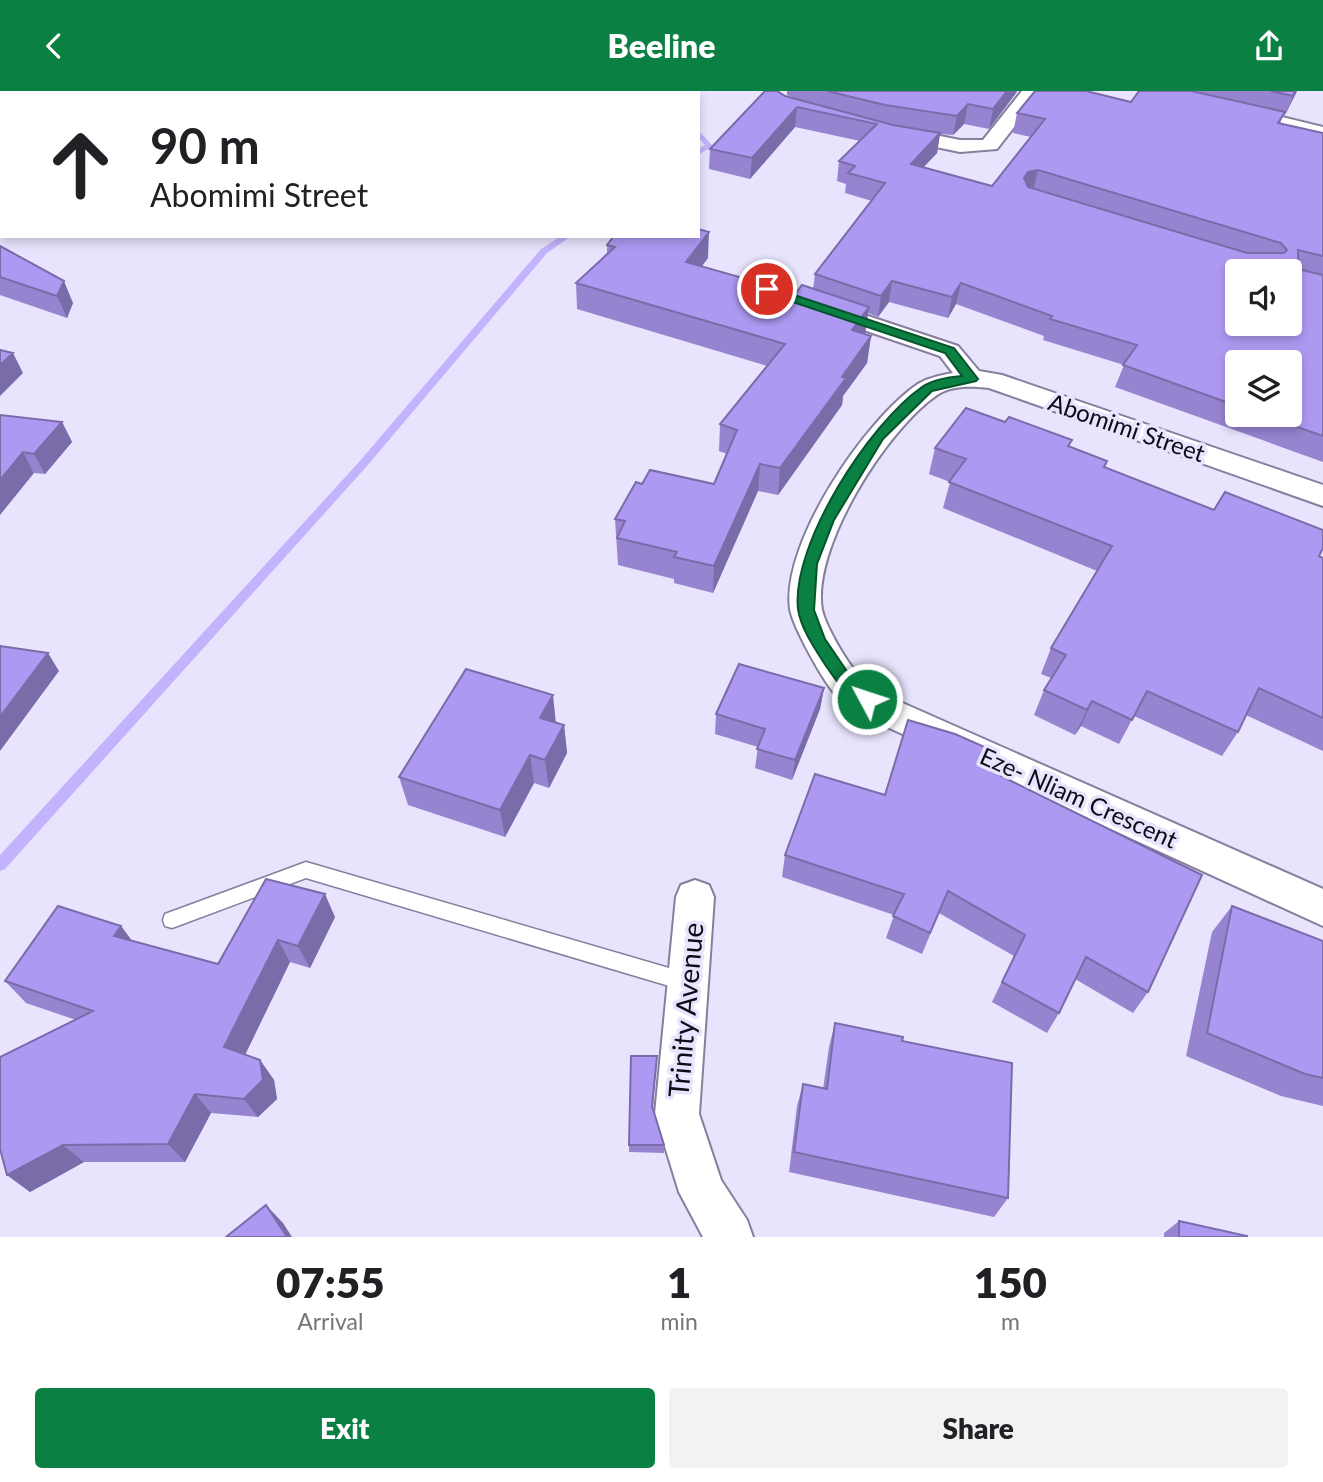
<!DOCTYPE html>
<html lang="en">
<head>
<meta charset="utf-8">
<style>
  body { margin:0; font-family:Lato,sans-serif; background:#f2f2f2; color:#202124; height:100vh; display:flex; flex-direction:column; font-size:26px; white-space:nowrap }
  * { box-sizing:border-box; margin:0 }
  p { font-size:23px; color:#757577 }
  .icon { flex:none; width:38px; height:38px; fill:none; stroke:currentColor; stroke-width:2; stroke-linecap:round; stroke-linejoin:round }
  .map { position:relative; height:1146px; overflow:hidden }
  .panel { display:flex; flex-direction:column; background:#fff; flex:1 }
  .panel>* { flex:none }
  .top-card { position:absolute; left:0px; top:0px; width:700px; height:147px; box-shadow:0 4px 10px #0003; background:#fff; color:#202124; overflow:hidden }
  .fabs { position:absolute; left:1225px; top:168px; display:grid; gap:14px }
  .fabs a { display:grid; place-items:center; width:77px; height:77px; border-radius:7px; background:#fff; box-shadow:0 4px 10px #0003; font-size:35px }
  .pin { position:absolute; display:grid; place-items:center; width:60px; height:60px; color:#fff; margin:-30px; border:4px solid #fff; border-radius:50%; box-shadow:0 2px 7px #0007 }
  .me { position:absolute; width:77px; margin:-38px; rotate:310deg; stroke-linejoin:round; filter:drop-shadow(0 0 5px #0008) }
  .turn { display:flex; align-items:center; gap:24px; height:147px; padding:0 35px; font-size:32px }
  .turn .icon { width:91px; height:91px; stroke-width:2.5 }
  .turn b { display:block; font-size:49px; line-height:60px }
  .eta { display:flex; justify-content:space-evenly; align-items:center; height:119px; text-align:center }
  .eta b { font-size:42px; font-weight:800; line-height:49px }
  .button { display:flex; gap:14px; margin-top:auto; padding:14px 35px }
  .button a { flex:1; height:80px; border-radius:7px; background:#0b8043; color:#fff; font-size:28px; font-weight:800; line-height:80px; text-align:center }
  .button a+a { background:#f2f2f2; color:#202124 }
  header { display:flex; justify-content:space-between; align-items:center; height:91px; padding:0 35px; background:#0b8043; color:#fff; font-size:32px; font-weight:800 }
  .map>svg:first-child { display:block }
  .lines { fill:none; stroke-linecap:round; stroke-linejoin:round }
  .stream { fill:#c3b3fc; fill-rule:evenodd }
  .lane-casing { stroke:#857f9d; stroke-width:3 }
  .street-casing { stroke:#857f9d; stroke-width:4 }
  .lane { fill:#fff; fill-rule:evenodd }
  .street { fill:#fff; fill-rule:evenodd }
  .wall { fill:#9684d0; fill-rule:evenodd }
  .shaded-wall { fill:#7a6ba9 }
  .building { fill:#ae99f2; stroke:#7a6ba9; stroke-width:2; fill-rule:evenodd }
  .route { fill:#0b8043; stroke:#07532c; stroke-width:2 }
  .labels { text-anchor:middle; dominant-baseline:central; stroke-width:7; stroke-linejoin:round; paint-order:stroke }
  .street-label { font-size:24px; fill:#0d0b15; stroke:#e9e4fe }
  .near-street-label { font-size:28px; fill:#0d0b15; stroke:#e9e4fe }
</style>
</head>
<body>
<header><svg class="icon" aria-label="back" viewBox="0 0 24 24"><path d="M15 5l-7 7 7 7"/></svg>Beeline<svg class="icon" aria-label="share" viewBox="0 0 24 24"><path d="M12 15V3M7 8l5-5 5 5M5 13v7h14v-7"/></svg></header>
<div class="map">
<svg width="1323" height="1146" viewBox="0 0 1323 1146">
  <rect width="100%" height="100%" fill="#e9e4fe"/>
  <g class="lines">
    <path class="stream" d="M 658,0 L 668,0 L 669,2 L 660,2 Z
      M 698,39 L 713,55 L 698,64 L 698,58 L 705,54 L 698,46 Z
      M 561,145 L 571,145 L 547,162 L 367,375 L 5,778 L 0,780 L 0,764 L 359,371 L 541,158 Z"/>
    <g class="lane-casing">
      <path id="lane" d="M 306,771 L 686,882 L 693,885 L 696,891 L 693,897 L 686,900 L 306,787 L 172,837 L 165,835 L 163,829 L 165,823 Z"/>
    </g>
    <g class="street-casing">
      <path id="street" d="M 1022,0 L 1042,0 L 997,58 L 960,61 L 888,46 L 885,42 L 888,38 L 895,36 L 960,49 L 983,49 Z
        M 0,11 L 2,11 L 2,24 L 0,23 Z
        M 1237,15 L 1323,36 L 1323,48 L 1230,25 L 1227,21 L 1230,17 Z
        M 823,210 L 958,255 L 979,280 L 1002,284 L 1323,394 L 1323,415 L 989,297 C 972,295 952,294 937,304 C 887,338 811,457 822,519 C 826,536 849,576 862,587 C 872,596 887,603 898,610 L 1323,798 L 1323,835 L 874,630 C 862,622 848,615 838,606 C 825,594 793,536 790,518 C 781,452 865,329 918,293 C 927,287 942,284 953,282 L 940,265 L 814,222 L 811,217 L 814,212 Z
        M 695,789 L 709,794 L 714,806 L 699,1023 L 721,1089 L 747,1129 L 753,1146 L 703,1146 L 679,1101 L 655,1023 L 676,806 L 681,794 Z"/>
    </g>
    <use href="#lane" class="lane"/>
    <use href="#street" class="street"/>
  </g>
  <path class="wall" d="M 787,0 L 1017,0 L 1016,2 L 989,38 L 964,33 L 953,44 L 940,43 L 937,62 L 923,76 L 992,95 L 1031,46 L 1013,42 L 1017,22 L 1131,11 L 1139,0 L 1297,0 L 1285,24 L 1283,24 L 1280,33 L 1323,42 L 1323,371 L 1115,296 L 1124,274 L 1043,249 L 1044,245 L 956,213 L 948,227 L 889,211 L 878,226 L 868,222 L 865,243 L 871,245 L 867,272 L 843,305 L 842,314 L 778,404 L 758,400 L 713,502 L 674,492 L 674,488 L 618,474 L 615,428 L 642,393 L 714,393 L 727,363 L 719,360 L 720,333 L 767,275 L 577,218 L 576,192 L 607,162 L 607,154 L 708,167 L 702,175 L 796,202 L 813,198 L 815,183 L 872,110 L 845,102 L 846,93 L 837,90 L 839,70 L 860,50 L 795,36 L 750,88 L 709,78 L 710,58 L 785,5 L 796,8 L 787,4 ZM 1237,271 L 1290,324 L 1237,324 Z
    M 0,155 L 73,212 L 67,227 L 0,204 Z
    M 0,324 L 62,331 L 72,351 L 45,383 L 34,382 Z
    M 1005,331 L 1070,356 L 1105,376 L 1323,467 L 1323,660 L 1246,624 L 1238,641 L 1222,665 L 1134,625 L 1119,653 L 1081,635 L 1075,644 L 1034,624 L 1044,599 L 1051,587 L 1041,583 L 1051,557 L 1097,480 L 943,417 L 950,391 L 929,383 L 935,357 Z
    M 824,597 L 820,618 L 792,689 L 755,677 L 758,656 L 715,643 L 716,623 Z
    M 556,631 L 564,634 L 567,662 L 549,697 L 534,692 L 505,746 L 408,714 L 399,686 Z
    M 991,680 L 1148,901 L 1133,922 L 1075,888 L 1059,922 L 1047,942 L 992,911 L 1014,865 L 939,822 L 922,863 L 886,847 L 894,824 L 782,786 L 785,764 L 885,704 Z
    M 1232,815 L 1323,850 L 1323,1015 L 1281,1005 L 1186,965 L 1212,841 Z
    M 335,826 L 310,877 L 290,871 L 245,964 L 260,969 L 274,989 L 277,1008 L 258,1026 L 211,1022 L 185,1071 L 84,1071 L 30,1101 L 7,1084 L 76,929 L 26,912 L 5,890 L 121,835 L 131,849 L 218,873 Z
    M 835,932 L 902,950 L 1008,1107 L 994,1126 L 789,1081 L 797,1015 L 803,993 L 823,998 L 829,956 Z
    M 657,965 L 653,1017 L 664,1054 L 664,1062 L 629,1061 L 629,1054 Z
    M 1179,1130 L 1247,1146 L 1164,1146 L 1164,1142 Z"/>
  <path class="shaded-wall" d="M 330,0 L 339,0 L 339,2 L 329,2 Z
    M 1007,0 L 1017,0 L 1016,2 L 989,38 L 993,18 Z
    M 1295,0 L 1297,0 L 1285,24 L 1293,5 Z
    M 968,13 L 964,33 L 953,44 L 957,25 Z
    M 797,16 L 795,36 L 750,88 L 752,67 Z
    M 940,42 L 937,62 L 908,93 L 911,73 Z
    M 1038,79 L 1033,99 L 1023,101 L 1024,87 L 1028,81 Z
    M 709,141 L 708,167 L 685,197 L 686,171 Z
    M 64,190 L 73,212 L 67,227 L 57,205 Z
    M 892,190 L 889,211 L 878,226 L 881,205 Z
    M 961,192 L 956,213 L 948,227 L 952,206 Z
    M 869,216 L 865,243 L 848,266 L 852,239 Z
    M 871,245 L 867,272 L 843,305 L 842,314 L 778,404 L 780,377 L 842,286 Z
    M 13,262 L 23,282 L 0,305 L 0,274 Z
    M 62,331 L 72,351 L 45,383 L 34,363 Z
    M 23,361 L 34,382 L 0,424 L 0,389 Z
    M 760,373 L 758,400 L 713,502 L 714,475 Z
    M 48,562 L 59,580 L 0,660 L 0,626 Z
    M 824,597 L 820,618 L 792,689 L 795,669 Z
    M 553,604 L 556,633 L 540,627 Z
    M 1092,610 L 1081,635 L 1075,644 L 1087,619 Z
    M 564,634 L 567,662 L 549,697 L 545,669 Z
    M 530,664 L 534,692 L 505,746 L 500,719 Z
    M 325,803 L 335,826 L 310,877 L 298,855 Z
    M 121,835 L 138,858 L 114,845 Z
    M 278,849 L 290,871 L 239,976 L 224,956 Z
    M 260,969 L 274,989 L 277,1008 L 258,1026 L 244,1008 Z
    M 195,1003 L 211,1022 L 185,1071 L 168,1053 Z
    M 63,1054 L 84,1071 L 30,1101 L 7,1084 Z
    M 266,1114 L 283,1132 L 292,1146 L 287,1146 Z"/>
  <path class="building" d="M 281,0 L 330,0 L 329,2 L 280,2 Z
    M 765,0 L 777,0 L 785,5 L 893,34 L 940,42 L 911,73 L 992,95 L 1045,28 L 1017,22 L 1035,0 L 1086,0 L 1131,11 L 1139,0 L 1191,0 L 1285,21 L 1278,32 L 1323,42 L 1323,165 L 1298,159 L 1298,178 L 1323,184 L 1323,345 L 1263,324 L 1290,324 L 1290,271 L 1237,271 L 1237,315 L 1123,274 L 1137,254 L 1050,228 L 1052,225 L 961,192 L 952,206 L 892,190 L 881,205 L 815,183 L 885,92 L 848,82 L 855,75 L 839,70 L 877,33 L 797,16 L 752,67 L 710,58 ZM 1038,79 L 1281,152 L 1287,159 L 1284,162 L 1247,162 L 1028,96 L 1024,87 L 1028,81 ZM 1237,180 L 1290,180 L 1290,233 L 1237,233 Z
    M 827,0 L 1007,0 L 993,18 L 968,13 L 957,25 L 885,14 Z
    M 1271,0 L 1295,0 L 1293,5 Z
    M 698,138 L 709,141 L 686,171 L 796,202 L 802,194 L 869,216 L 852,239 L 871,245 L 842,286 L 846,287 L 780,377 L 760,373 L 714,475 L 674,466 L 677,461 L 617,447 L 625,430 L 615,428 L 636,391 L 642,393 L 650,379 L 714,393 L 737,339 L 720,333 L 785,253 L 576,192 L 615,156 L 607,154 L 614,145 L 698,145 Z
    M 0,155 L 64,190 L 57,205 L 0,186 Z
    M 0,259 L 13,262 L 0,274 Z
    M 966,317 L 1005,331 L 1009,326 L 1072,349 L 1068,355 L 1107,370 L 1104,376 L 1214,419 L 1225,401 L 1323,439 L 1323,457 L 1319,465 L 1323,467 L 1323,627 L 1259,597 L 1238,641 L 1147,600 L 1132,629 L 1092,610 L 1087,619 L 1044,599 L 1066,564 L 1051,557 L 1112,455 L 949,391 L 966,368 L 935,357 Z
    M 0,324 L 62,331 L 34,363 L 23,361 L 0,389 Z
    M 0,555 L 48,562 L 0,626 Z
    M 739,573 L 824,597 L 795,669 L 757,658 L 765,638 L 716,623 Z
    M 466,578 L 553,604 L 540,627 L 564,634 L 545,669 L 530,664 L 500,719 L 399,686 Z
    M 908,629 L 955,643 L 996,661 L 991,680 L 1202,784 L 1148,901 L 1086,866 L 1059,922 L 1002,891 L 1025,844 L 948,800 L 930,842 L 893,825 L 904,803 L 785,764 L 815,683 L 885,704 Z
    M 266,788 L 325,803 L 298,855 L 278,849 L 224,956 L 260,969 L 263,989 L 244,1008 L 195,1003 L 168,1053 L 63,1054 L 7,1084 L 0,1058 L 0,966 L 93,920 L 5,890 L 58,815 L 121,835 L 114,845 L 218,873 Z
    M 1232,815 L 1323,850 L 1323,987 L 1305,983 L 1207,942 Z
    M 835,932 L 903,946 L 902,950 L 1012,972 L 1008,1107 L 794,1061 L 803,993 L 827,998 Z
    M 631,965 L 657,965 L 652,1015 L 664,1054 L 629,1054 Z
    M 266,1114 L 287,1146 L 226,1146 Z
    M 1179,1130 L 1247,1145 L 1247,1146 L 1179,1146 Z"/>
  <path class="route" d="M 767,195 L 954,257 L 978,288 L 976,290 L 932,300 L 883,348 L 834,429 L 817,473 L 814,519 L 825,548 L 855,592 L 873,603 L 875,608 L 873,612 L 867,614 C 847,607 838,592 826,575 C 815,558 801,538 798,518 C 791,453 870,332 922,296 C 932,289 950,286 962,285 L 945,262 L 763,201 L 763,196 Z"/>
  <g class="labels">
    <g class="street-label">
      <text transform="translate(1127 336) rotate(19)">Abomimi Street</text>
      <text transform="translate(1079 706) rotate(24)">Eze- Nliam Crescent</text>
    </g>
    <g class="near-street-label">
      <text transform="translate(685 919) rotate(-85)">Trinity Avenue</text>
    </g>
  </g>
</svg>
<div class="fabs">
<a><svg class="icon" aria-label="sound" viewBox="0 0 24 24"><path d="M4 9h4l5-4v14l-5-4H4zM17 9q2 3 0 6"/></svg></a>
<a><svg class="icon" aria-label="layers" viewBox="0 0 24 24"><path d="M12 4l9 5-9 5-9-5zM3 14l9 5 9-5"/></svg></a>
</div>
<div class="pin" style="left:767px;top:198px;background:#d93025"><svg class="icon" aria-label="arrive" viewBox="0 0 24 24"><path d="M6 21V4h12l-3 4 3 4H6"/></svg></div>
<svg class="me" style="left:867px;top:608px" viewBox="-20 -20 40 40"><circle r="17" fill="#0b8043" stroke="#fff" stroke-width="3"/><path d="M0-11L8 9 0 5-8 9z" fill="#fff"/></svg>
<div class="top-card">
<div class="turn"><svg class="icon" aria-label="ahead" viewBox="0 0 24 24"><path d="M12 20V5M6 11l6-6 6 6"/></svg><div><b>90 m</b>Abomimi Street</div></div>
</div>
</div>
<section class="panel">
<div class="eta">
<div><b>07:55</b><p>Arrival</p></div>
<div><b>1</b><p>min</p></div>
<div><b>150</b><p>m</p></div>
</div>
<div class="button"><a>Exit</a><a>Share</a></div>
</section>
</body>
</html>
